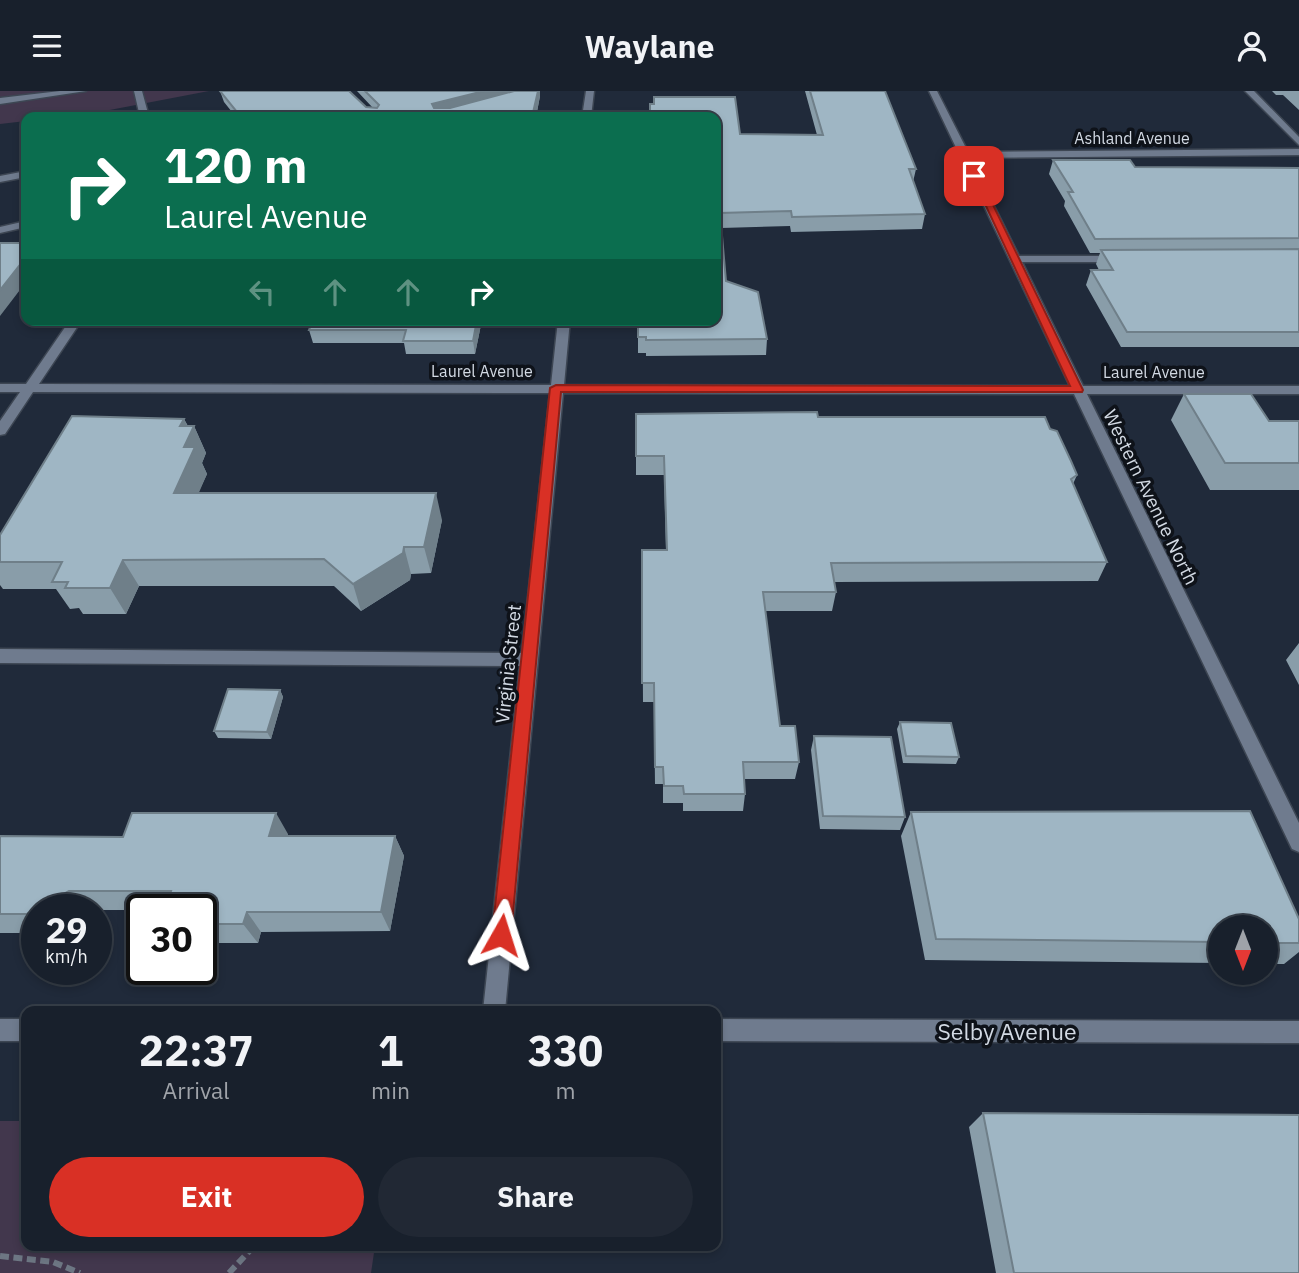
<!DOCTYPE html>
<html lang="en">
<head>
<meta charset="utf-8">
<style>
  body { margin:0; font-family:"IBM Plex Sans",sans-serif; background:#212834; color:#f1f3f6; height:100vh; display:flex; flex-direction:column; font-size:26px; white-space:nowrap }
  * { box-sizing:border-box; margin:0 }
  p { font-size:23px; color:#9fa3a9 }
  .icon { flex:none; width:38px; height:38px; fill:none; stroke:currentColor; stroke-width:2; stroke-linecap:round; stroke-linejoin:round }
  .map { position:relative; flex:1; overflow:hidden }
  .side { position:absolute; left:21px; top:915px; width:700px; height:245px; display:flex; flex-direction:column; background:#18202c; border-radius:14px; box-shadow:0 4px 10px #0003,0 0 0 2px #363e48 }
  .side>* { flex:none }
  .banner { position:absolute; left:21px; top:21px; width:700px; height:214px; border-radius:14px; box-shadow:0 4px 10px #0003,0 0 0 2px #363e48; background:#0b6e4f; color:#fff; overflow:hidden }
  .needle { width:46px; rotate:180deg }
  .controls { position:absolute; left:1208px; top:824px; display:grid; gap:14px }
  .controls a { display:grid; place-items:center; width:70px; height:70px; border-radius:50%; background:#18202c; box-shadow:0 4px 10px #0003,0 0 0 2px #363e48; font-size:35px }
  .speed { position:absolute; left:21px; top:803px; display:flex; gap:14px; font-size:35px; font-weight:700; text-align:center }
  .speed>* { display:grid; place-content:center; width:91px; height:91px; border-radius:50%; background:#18202c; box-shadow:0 4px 10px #0003,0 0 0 2px #363e48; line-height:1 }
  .speed small { font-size:18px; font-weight:400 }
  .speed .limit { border:4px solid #111; border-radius:10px; background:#fff; color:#111 }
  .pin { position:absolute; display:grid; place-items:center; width:60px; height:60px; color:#fff; margin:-30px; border-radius:14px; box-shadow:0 4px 10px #0006 }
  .me { position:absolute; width:77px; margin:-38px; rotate:6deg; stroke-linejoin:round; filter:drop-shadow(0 0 5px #0008) }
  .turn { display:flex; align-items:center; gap:24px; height:147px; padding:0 28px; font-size:32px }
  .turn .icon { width:91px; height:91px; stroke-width:2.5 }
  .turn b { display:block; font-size:49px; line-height:60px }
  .lanes { display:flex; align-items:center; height:66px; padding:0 28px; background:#0003; justify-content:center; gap:35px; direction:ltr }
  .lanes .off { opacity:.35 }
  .eta { display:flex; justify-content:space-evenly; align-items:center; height:119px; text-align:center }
  .eta b { font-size:42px; font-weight:700; line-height:49px }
  .action { display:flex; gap:14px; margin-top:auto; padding:14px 28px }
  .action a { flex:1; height:80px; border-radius:42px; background:#d93025; color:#fff; font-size:28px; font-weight:700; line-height:80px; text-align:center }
  .action a+a { background:#212834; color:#f1f3f6 }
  header { display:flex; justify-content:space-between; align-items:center; height:91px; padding:0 28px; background:#18202c; font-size:32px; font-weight:700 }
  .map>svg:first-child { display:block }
  .green { fill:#42374d }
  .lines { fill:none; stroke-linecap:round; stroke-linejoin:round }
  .minor-casing { stroke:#3d4653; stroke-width:3 }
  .path { stroke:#6d7683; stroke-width:6; stroke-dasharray:9 4.5; stroke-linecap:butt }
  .minor { fill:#6f7b8e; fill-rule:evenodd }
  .wall { fill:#899da9 }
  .shaded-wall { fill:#6f7f89 }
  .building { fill:#9fb6c4; stroke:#6f7f89; stroke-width:2 }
  .route { fill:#d93025; stroke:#8d1f18; stroke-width:2 }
  .labels { text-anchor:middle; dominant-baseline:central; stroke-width:7; stroke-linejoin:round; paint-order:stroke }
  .far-street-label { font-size:16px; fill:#d2d9e3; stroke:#0e1219 }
  .street-label { font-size:19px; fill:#d2d9e3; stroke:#0e1219 }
  .near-street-label { font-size:23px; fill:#d2d9e3; stroke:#0e1219 }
</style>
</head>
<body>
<header><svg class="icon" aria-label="menu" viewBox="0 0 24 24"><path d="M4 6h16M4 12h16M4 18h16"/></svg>Waylane<svg class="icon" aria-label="person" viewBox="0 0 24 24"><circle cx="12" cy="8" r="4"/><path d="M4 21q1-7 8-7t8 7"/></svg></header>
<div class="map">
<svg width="1299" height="1182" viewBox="0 0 1299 1182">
  <rect width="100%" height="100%" fill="#202a3a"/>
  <path class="green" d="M 0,0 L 209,0 L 94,22 L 26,26 L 26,30 L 0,33 Z
    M 0,1030 L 26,1030 L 26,1155 L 375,1155 L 371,1182 L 0,1182 Z"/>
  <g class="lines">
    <g class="minor-casing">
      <path id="minor" d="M 60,0 L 86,0 L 0,13 L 0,7 Z
        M 134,0 L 142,0 L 149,26 L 140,26 Z
        M 586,0 L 594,0 L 591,26 L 582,26 Z
        M 929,0 L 937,0 L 968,61 L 1299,58 L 1299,64 L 970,67 L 1019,165 L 1119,165 L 1125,168 L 1119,171 L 1022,171 L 1083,295 L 1299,295 L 1299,303 L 1087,303 L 1299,732 L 1299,761 L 1292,758 L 1074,303 L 563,302 L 505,920 L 483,920 L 520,575 L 0,572 L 0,558 L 522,562 L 550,302 L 33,301 L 5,343 L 0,344 L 0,330 L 20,301 L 0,301 L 0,293 L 26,293 L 70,229 L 82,229 L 39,293 L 551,294 L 558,229 L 570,229 L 564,294 L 1070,295 Z
        M 1245,0 L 1254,0 L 1299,46 L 1299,54 Z
        M 26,80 L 26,86 L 0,91 L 0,85 Z
        M 26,130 L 26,136 L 0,142 L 0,136 Z
        M 0,928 L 26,928 L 26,950 L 0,950 Z
        M 716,928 L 1299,930 L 1299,952 L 716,950 Z"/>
    </g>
    <path class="path" d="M 0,1165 L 53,1171 L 80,1182
      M 229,1182 L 254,1155"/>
    <use href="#minor" class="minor"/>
  </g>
  <path class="wall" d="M 220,0 L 373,17 L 357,0 L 540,0 L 540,5 L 536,26 L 236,26 L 224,11 Z
    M 805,0 L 885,0 L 916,78 L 913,91 L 925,123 L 922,138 L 791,141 L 790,135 L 721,137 L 726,190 L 767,248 L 766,264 L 646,265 L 646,262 L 638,262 L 638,229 L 716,26 L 740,43 L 817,44 Z
    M 1272,0 L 1299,0 L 1299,19 L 1283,4 L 1276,4 Z
    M 1053,69 L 1135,76 L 1299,77 L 1299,256 L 1121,256 L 1086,194 L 1091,179 L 1099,179 L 1096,173 L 1100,162 L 1090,162 L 1064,115 L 1065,110 L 1049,83 Z
    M 313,229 L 482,229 L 475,263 L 406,263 L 404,252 L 313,252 L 309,239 Z
    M 1184,303 L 1269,330 L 1299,330 L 1299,399 L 1210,399 L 1171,329 Z
    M 636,323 L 818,326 L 1050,338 L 1077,384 L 1073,393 L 1107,471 L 1098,490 L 834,491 L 836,501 L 832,520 L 765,520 L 780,635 L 799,671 L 795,688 L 744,688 L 745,703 L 743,720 L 683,720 L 683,712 L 663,712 L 663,693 L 655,693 L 654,611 L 643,611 L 642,459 L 666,459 L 664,384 L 636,384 Z
    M 184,328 L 188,335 L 194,335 L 206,362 L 202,372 L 207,383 L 198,402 L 442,429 L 431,482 L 411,483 L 410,489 L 361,520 L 334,495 L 139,495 L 126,523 L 83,523 L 79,517 L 70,518 L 56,498 L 3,498 L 0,494 L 0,444 Z
    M 1299,552 L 1299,594 L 1286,569 Z
    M 280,599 L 283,606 L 271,648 L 218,647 L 214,640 Z
    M 900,631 L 959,666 L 956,673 L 903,672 L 897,638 Z
    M 814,645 L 905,726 L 900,739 L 820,738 L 811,659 Z
    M 911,721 L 1299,828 L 1299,861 L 1284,873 L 1265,873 L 1265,836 L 1220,836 L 1220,872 L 925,869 L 901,745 Z
    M 288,743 L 287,745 L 395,745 L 404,765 L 390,840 L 261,841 L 258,852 L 201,852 L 201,819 L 37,819 L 37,842 L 0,842 L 0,745 L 123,746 Z
    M 983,1022 L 1299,1182 L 996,1182 L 969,1036 Z"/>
  <path class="shaded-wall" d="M 484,0 L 531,0 L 434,25 L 432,13 Z
    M 538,0 L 540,0 L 540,5 L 536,26 L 532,26 Z
    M 26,166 L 26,191 L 0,225 L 0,199 Z
    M 477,229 L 482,229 L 475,263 L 473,250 Z
    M 184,328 L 191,342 L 194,335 L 206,362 L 202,372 L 207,383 L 187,429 L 174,402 L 184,356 L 180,335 Z
    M 436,402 L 442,429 L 431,482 L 424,456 Z
    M 404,456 L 411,483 L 410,489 L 361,520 L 353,493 Z
    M 123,469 L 139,495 L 126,523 L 110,497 Z
    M 280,599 L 283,606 L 271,648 L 267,641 Z
    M 276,722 L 288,743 L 282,766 L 269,745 Z
    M 395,745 L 404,765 L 390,840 L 381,821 Z
    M 69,800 L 88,819 L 37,819 L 37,831 L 27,823 Z
    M 247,821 L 261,841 L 258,852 L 243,833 Z"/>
  <path class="building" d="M 220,0 L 349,0 L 366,16 L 377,17 L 379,14 L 365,0 L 484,0 L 432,13 L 434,17 L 450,17 L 514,0 L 538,0 L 532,26 L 241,26 Z
    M 810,0 L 885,0 L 916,78 L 909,78 L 925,123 L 792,126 L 791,120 L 720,122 L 726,190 L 758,201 L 767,248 L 646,249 L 646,246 L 638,246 L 638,229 L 716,229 L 716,26 L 650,26 L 650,13 L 654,13 L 654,6 L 735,6 L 740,43 L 823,44 Z
    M 1053,69 L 1130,69 L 1135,76 L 1299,77 L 1299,147 L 1095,148 L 1068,101 L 1073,101 Z
    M 0,152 L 26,152 L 26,166 L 0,199 Z
    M 1299,158 L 1299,241 L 1127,241 L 1091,179 L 1113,179 L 1101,159 Z
    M 313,229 L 477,229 L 473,250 L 403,250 L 406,239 L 309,239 Z
    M 1184,303 L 1251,303 L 1269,330 L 1299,330 L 1299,372 L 1225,372 Z
    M 817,321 L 818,326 L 1045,326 L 1050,338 L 1057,340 L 1071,370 L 1077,384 L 1071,388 L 1107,471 L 831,472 L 836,501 L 763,501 L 780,635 L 795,635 L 799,671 L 743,671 L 745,703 L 684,703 L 683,695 L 664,695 L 663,676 L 655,676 L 654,592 L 642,592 L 642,459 L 667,459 L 664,365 L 636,365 L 636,323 Z
    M 72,325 L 184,328 L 180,335 L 194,335 L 184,356 L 195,356 L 174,402 L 436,402 L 424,456 L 404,456 L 403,462 L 353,493 L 324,468 L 123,469 L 110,497 L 65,497 L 68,491 L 52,491 L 62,471 L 0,471 L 0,444 Z
    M 228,598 L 280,599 L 267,641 L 214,640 Z
    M 900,631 L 951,632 L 959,666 L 906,665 Z
    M 814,645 L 891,646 L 905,726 L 823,725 Z
    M 1250,720 L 1299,828 L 1299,852 L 1265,852 L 1265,836 L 1220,836 L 1220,851 L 936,848 L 911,721 Z
    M 132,722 L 276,722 L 269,745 L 395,745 L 381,821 L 247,821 L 243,833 L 201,833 L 201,819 L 164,819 L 171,800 L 69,800 L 27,823 L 0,823 L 0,745 L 123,746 Z
    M 983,1022 L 1299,1024 L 1299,1182 L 1014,1182 Z"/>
  <path class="route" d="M 971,83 L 979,85 L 1083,299 L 1082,301 L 561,301 L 511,844 L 508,850 L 501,853 L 495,850 L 492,844 L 550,297 L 556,294 L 1070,295 Z"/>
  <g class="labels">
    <g class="far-street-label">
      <text x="1132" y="47">Ashland Avenue</text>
      <text x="482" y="280">Laurel Avenue</text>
      <text x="1154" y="281">Laurel Avenue</text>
    </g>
    <g class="street-label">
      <text transform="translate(1151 406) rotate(64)">Western Avenue North</text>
      <text transform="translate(508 573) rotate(-84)">Virginia Street</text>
    </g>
    <g class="near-street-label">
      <text x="1007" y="940">Selby Avenue</text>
    </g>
  </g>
</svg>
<div class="controls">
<a><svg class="needle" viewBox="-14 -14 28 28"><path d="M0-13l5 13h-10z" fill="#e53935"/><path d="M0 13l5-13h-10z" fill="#9fa3a9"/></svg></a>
</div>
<div class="speed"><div>29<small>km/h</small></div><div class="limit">30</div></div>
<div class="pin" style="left:974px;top:85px;background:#d93025"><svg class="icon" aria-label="arrive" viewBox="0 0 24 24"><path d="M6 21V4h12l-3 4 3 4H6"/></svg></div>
<svg class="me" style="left:501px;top:844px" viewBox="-20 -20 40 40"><path d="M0-17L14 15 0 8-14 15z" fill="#d93025" stroke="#fff" stroke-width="4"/></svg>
<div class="banner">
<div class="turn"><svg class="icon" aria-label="right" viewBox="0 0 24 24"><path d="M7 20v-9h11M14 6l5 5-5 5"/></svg><div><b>120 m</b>Laurel Avenue</div></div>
<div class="lanes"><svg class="icon off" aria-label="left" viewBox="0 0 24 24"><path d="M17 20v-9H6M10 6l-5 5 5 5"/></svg><svg class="icon off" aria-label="ahead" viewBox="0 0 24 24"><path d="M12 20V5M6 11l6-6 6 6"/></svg><svg class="icon off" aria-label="ahead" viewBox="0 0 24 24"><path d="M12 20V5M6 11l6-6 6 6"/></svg><svg class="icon" aria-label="right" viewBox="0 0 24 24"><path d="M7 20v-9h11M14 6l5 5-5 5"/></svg></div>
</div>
<section class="side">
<div class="eta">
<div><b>22:37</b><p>Arrival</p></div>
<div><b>1</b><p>min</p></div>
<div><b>330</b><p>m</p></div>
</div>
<div class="action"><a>Exit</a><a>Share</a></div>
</section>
</div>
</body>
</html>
